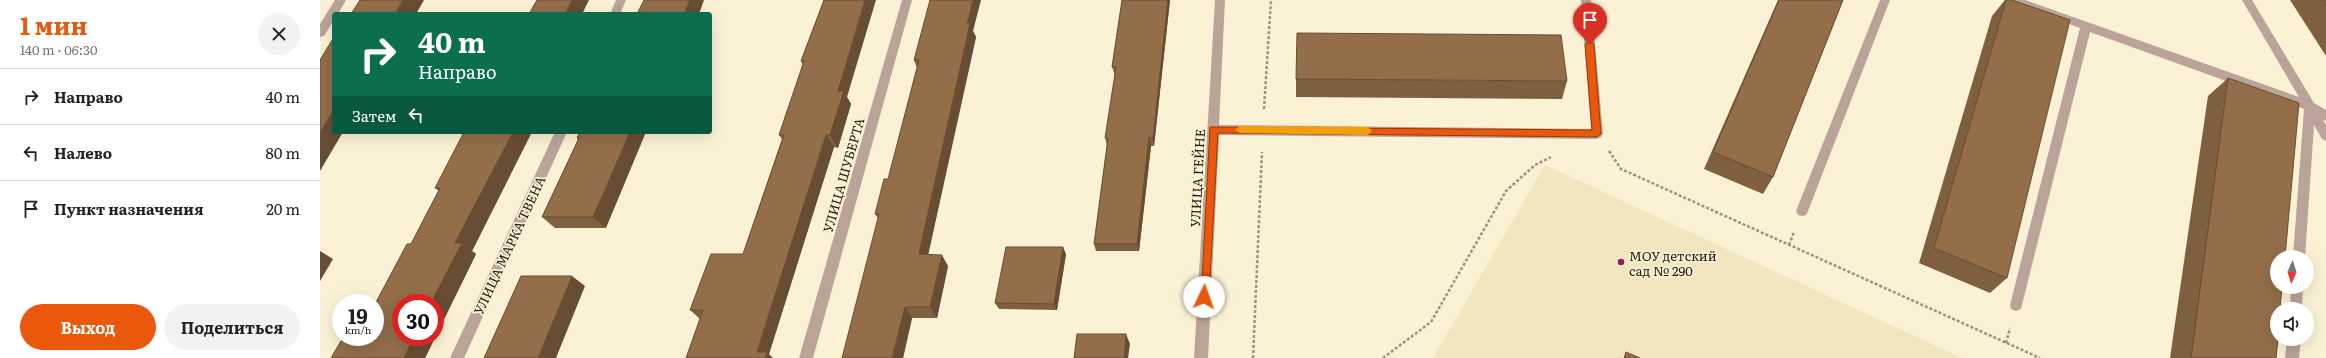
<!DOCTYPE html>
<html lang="ru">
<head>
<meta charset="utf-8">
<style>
  body { margin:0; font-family:Literata,serif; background:#f2f2f2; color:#222; height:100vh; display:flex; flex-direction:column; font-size:15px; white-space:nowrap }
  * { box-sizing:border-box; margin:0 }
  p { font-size:13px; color:#767676 }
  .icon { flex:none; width:22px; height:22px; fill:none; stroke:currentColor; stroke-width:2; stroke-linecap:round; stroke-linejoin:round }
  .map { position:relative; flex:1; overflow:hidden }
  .panel { display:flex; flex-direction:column; background:#fff; width:320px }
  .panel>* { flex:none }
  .hud { position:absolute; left:12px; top:12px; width:380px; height:122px; border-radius:4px; box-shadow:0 4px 16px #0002; background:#0b6e4f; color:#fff; overflow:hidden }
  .needle { width:26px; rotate:183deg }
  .controls { position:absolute; left:1950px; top:250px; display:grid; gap:8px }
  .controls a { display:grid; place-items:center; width:44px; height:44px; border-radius:50%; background:#fff; box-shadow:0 4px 16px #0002; font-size:20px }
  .speed { position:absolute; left:12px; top:294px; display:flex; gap:8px; font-size:20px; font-weight:700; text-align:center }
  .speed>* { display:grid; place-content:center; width:52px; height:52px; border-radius:50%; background:#fff; box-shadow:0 4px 16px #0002; line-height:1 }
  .speed small { font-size:10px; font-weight:400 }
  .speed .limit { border:6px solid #d22; background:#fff; color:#111 }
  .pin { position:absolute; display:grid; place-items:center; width:34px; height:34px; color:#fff; margin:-41px -17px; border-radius:50% 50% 50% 0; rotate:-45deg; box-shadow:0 0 4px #0007 }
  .pin .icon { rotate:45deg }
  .me { position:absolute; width:44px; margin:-22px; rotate:3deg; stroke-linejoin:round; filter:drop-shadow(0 0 3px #0008) }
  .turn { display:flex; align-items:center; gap:14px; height:84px; padding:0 20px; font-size:18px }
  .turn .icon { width:52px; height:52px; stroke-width:2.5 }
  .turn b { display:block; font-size:28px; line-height:34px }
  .then { display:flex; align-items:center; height:38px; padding:0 20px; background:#0003; gap:8px; font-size:15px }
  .round { display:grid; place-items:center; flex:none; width:42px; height:42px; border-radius:21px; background:#f2f2f2 }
  .headline { display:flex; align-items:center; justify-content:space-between; height:68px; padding:0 20px }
  h1 { font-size:24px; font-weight:700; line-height:30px; color:#ea580c }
  .button { display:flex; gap:8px; margin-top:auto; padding:8px 20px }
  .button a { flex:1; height:46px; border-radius:24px; background:#ea580c; color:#fff; font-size:16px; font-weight:700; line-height:46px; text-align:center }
  .button a+a { background:#f2f2f2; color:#222 }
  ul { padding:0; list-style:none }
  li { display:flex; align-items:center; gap:12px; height:56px; padding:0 20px; border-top:1px solid #e0e0e0 }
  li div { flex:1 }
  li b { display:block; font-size:15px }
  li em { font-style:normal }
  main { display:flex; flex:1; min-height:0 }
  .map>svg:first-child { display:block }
  .built { fill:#f2e6c1 }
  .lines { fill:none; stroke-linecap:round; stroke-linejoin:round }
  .path { stroke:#9b9480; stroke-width:2.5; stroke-dasharray:3 2; stroke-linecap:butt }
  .minor { fill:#bba39a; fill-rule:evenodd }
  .wall { fill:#7e5f3f }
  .shaded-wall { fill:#674d33 }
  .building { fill:#936e49; stroke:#674d33 }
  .route { fill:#ea580c; stroke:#983908 }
  .slow { fill:#f59e0b }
  .poi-dot { fill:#9e1260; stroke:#fbf1d4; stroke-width:1.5 }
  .labels { text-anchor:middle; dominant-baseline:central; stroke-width:3.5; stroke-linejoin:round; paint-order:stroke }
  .street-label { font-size:13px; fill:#242016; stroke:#fbf1d4 }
  .poi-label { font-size:13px; fill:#242016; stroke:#fbf1d4; text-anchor:start }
</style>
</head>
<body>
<main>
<section class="panel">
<div class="headline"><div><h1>1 мин</h1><p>140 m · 06:30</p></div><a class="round"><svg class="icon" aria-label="close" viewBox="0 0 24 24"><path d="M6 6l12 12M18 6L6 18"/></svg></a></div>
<ul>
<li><svg class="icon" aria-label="right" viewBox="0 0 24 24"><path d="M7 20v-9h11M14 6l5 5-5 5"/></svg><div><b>Направо</b></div><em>40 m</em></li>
<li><svg class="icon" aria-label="left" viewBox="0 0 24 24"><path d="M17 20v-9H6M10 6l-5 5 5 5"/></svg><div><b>Налево</b></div><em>80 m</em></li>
<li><svg class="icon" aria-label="arrive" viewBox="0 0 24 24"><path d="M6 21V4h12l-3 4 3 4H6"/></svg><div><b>Пункт назначения</b></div><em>20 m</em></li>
</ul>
<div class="button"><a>Выход</a><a>Поделиться</a></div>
</section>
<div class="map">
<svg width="2006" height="358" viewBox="0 0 2006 358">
  <rect width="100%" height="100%" fill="#fbf1d4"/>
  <path class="built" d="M 1225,165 L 1642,358 L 1113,358 Z"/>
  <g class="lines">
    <path class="path" d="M 944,109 L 951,0
      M 1289,151 L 1301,169 L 1720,358
      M 1469,245 L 1474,232
      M 1686,343 L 1690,328
      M 933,358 L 942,152
      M 1063,358 L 1111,322 L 1186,191 L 1215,165 L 1231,157"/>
    <path class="minor" d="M 15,0 L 26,0 L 18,14 L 14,14 L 14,20 L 4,36 L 0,37 L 0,24 Z
      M 296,0 L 306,0 L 300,14 L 290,14 Z
      M 582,0 L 592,0 L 493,358 L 479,358 Z
      M 895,0 L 905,0 L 899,125 L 1271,129 L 1261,0 L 1271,0 L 1283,134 L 1281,137 L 1277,139 L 899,135 L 888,358 L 874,358 Z
      M 1560,0 L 1570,0 L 1488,211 L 1486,215 L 1482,216 L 1478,215 L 1476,211 Z
      M 1688,0 L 1705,0 L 1979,97 L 1922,0 L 1932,0 L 1994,103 L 2006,110 L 2006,121 L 2003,120 L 2006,125 L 2006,141 L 2002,139 L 1994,125 L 1985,257 L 1973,257 L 1984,109 L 1770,32 L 1702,305 L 1701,309 L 1696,311 L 1691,309 L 1690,305 L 1760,28 L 1689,3 Z
      M 235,132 L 247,132 L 144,358 L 130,358 Z
      M 1971,287 L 1983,287 L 1982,309 L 1970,309 Z
      M 1967,339 L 1981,339 L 1979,358 L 1965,358 Z"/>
  </g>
  <path class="wall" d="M 504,0 L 527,97 L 531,104 L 518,148 L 514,147 L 449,354 L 380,319 L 370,310 L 423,254 L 462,139 L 459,135 L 483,65 L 481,61 Z
    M 802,0 L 850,0 L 834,146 L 831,146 L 819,251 L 776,251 L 774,244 L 787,145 L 785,138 L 795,75 L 792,67 Z
    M 1458,0 L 1523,0 L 1453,177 L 1443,194 L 1384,169 Z
    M 1685,0 L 1692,0 L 1687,278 L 1670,293 L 1599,263 L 1672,16 Z
    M 1970,0 L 2006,0 L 2006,56 Z
    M 653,31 L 656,37 L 608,254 L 628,266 L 617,318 L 592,318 L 583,358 L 558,218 L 555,214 L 568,179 L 597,68 L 594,60 Z
    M 1908,78 L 1956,358 L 1850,358 L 1888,96 Z
    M 976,79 L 1247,81 L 1242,99 L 976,97 Z
    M 260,132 L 286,228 L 235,228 L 222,217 L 258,140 L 257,138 Z
    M 207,141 L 152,251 L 156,254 L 105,358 L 11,358 L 36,342 L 91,244 L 119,191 L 115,188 Z
    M 746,254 L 737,310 L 679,309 L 675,303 Z"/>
  <path class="shaded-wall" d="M 83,0 L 104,0 L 96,14 L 75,14 Z
    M 252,0 L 269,0 L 262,14 L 245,14 Z
    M 370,0 L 384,0 L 379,14 L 364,14 Z
    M 545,0 L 556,0 L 527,97 L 531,104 L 518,148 L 510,135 L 518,91 Z
    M 653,0 L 661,0 L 653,31 L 656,37 L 606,265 L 599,254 L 647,24 Z
    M 848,0 L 850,0 L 834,146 L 833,138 Z
    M 14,109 L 14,132 L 23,132 L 0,171 L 0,133 Z
    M 193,132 L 212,132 L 152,251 L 156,254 L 105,358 L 84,358 L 94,337 L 115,337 L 115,303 L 111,303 L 135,243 Z
    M 310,132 L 326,132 L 286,228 L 273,217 Z
    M 506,135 L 514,147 L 449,354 L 453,358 L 443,358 L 437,352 Z
    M 829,138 L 831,146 L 819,251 L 817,244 Z
    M 743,247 L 746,254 L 737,310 L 734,304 Z
    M 0,251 L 13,259 L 0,281 Z
    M 622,255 L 628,266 L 617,318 L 610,307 Z
    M 252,276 L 265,286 L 236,358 L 218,358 Z
    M 585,307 L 592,318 L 583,358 L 572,358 Z
    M 806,334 L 810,344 L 808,358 L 804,358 Z"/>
  <path class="building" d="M 40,0 L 83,0 L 75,14 L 31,14 Z
    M 217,0 L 252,0 L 245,14 L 209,14 Z
    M 324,0 L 370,0 L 364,14 L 317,14 Z
    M 504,0 L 545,0 L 518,91 L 524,91 L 510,135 L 506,135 L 437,352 L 447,352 L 445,358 L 366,358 L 383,310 L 370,310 L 391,254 L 423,254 L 464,135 L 459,135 L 484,61 L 481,61 Z
    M 610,0 L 653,0 L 647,24 L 650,24 L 599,254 L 622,255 L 610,307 L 585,307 L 572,358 L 522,358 L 559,214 L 555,214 L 564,179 L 568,179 L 599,60 L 594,60 Z
    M 802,0 L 848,0 L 833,138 L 829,138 L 817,244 L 774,244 L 788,138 L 785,138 L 796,67 L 792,67 Z
    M 1459,0 L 1523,0 L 1453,177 L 1393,152 Z
    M 1686,0 L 1692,0 L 1750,20 L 1687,278 L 1614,248 Z
    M 2002,0 L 2006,0 L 2006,5 Z
    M 977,33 L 1241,35 L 1247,81 L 976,79 Z
    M 14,37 L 14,109 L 0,133 L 0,60 Z
    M 1908,78 L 1979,103 L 1965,257 L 1957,257 L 1957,287 L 1962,287 L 1960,309 L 1957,309 L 1957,339 L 1958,339 L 1956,358 L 1871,358 Z
    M 144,132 L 193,132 L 135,243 L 142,243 L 111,303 L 81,303 L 81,337 L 94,337 L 84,358 L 11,358 L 21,341 L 36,342 L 38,337 L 55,337 L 55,304 L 87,244 L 91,244 L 120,188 L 115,188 Z
    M 260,132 L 310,132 L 273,217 L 222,217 L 259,138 L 257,138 Z
    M 686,247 L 743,247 L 734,304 L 675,303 Z
    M 201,276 L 252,276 L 218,358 L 164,358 Z
    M 757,334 L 806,334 L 804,358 L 754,358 Z
    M 1306,352 L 1320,358 L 1304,358 Z"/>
  <path class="route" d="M 1270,41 L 1274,44 L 1281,134 L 1277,137 L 898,133 L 889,297 L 887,300 L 881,300 L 890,127 L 1272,130 L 1265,44 Z"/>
  <path class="slow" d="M 920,126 L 1048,127 L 1052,131 L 1048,135 L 920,133 L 915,130 Z"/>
  <circle class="poi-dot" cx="1301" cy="262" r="4"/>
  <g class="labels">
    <g class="street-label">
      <text transform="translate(523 175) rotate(-74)">УЛИЦА ШУБЕРТА</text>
      <text transform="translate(877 178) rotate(-87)">УЛИЦА ГЕЙНЕ</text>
      <text transform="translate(189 245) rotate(-65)">УЛИЦА МАРКА ТВЕНА</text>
    </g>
    <g class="poi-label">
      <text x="1309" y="255">МОУ детский<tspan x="1309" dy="15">сад № 290</tspan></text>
    </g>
  </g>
</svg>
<div class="controls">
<a><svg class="needle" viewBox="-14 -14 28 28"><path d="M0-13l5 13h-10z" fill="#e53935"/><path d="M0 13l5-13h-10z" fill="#767676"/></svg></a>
<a><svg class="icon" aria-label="sound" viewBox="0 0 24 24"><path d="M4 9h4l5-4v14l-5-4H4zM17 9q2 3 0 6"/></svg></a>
</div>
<div class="speed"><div>19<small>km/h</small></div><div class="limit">30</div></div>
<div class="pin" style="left:1270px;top:44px;background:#d93025"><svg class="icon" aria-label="arrive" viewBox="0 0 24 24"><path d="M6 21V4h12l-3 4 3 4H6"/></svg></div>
<svg class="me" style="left:884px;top:297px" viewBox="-20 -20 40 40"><circle r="19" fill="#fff"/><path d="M0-13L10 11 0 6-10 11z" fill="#ea580c"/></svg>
<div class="hud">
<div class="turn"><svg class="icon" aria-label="right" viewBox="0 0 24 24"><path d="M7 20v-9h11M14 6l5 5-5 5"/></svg><div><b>40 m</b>Направо</div></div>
<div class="then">Затем<svg class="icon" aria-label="left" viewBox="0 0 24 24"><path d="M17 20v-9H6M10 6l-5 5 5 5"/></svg></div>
</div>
</div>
</main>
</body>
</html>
